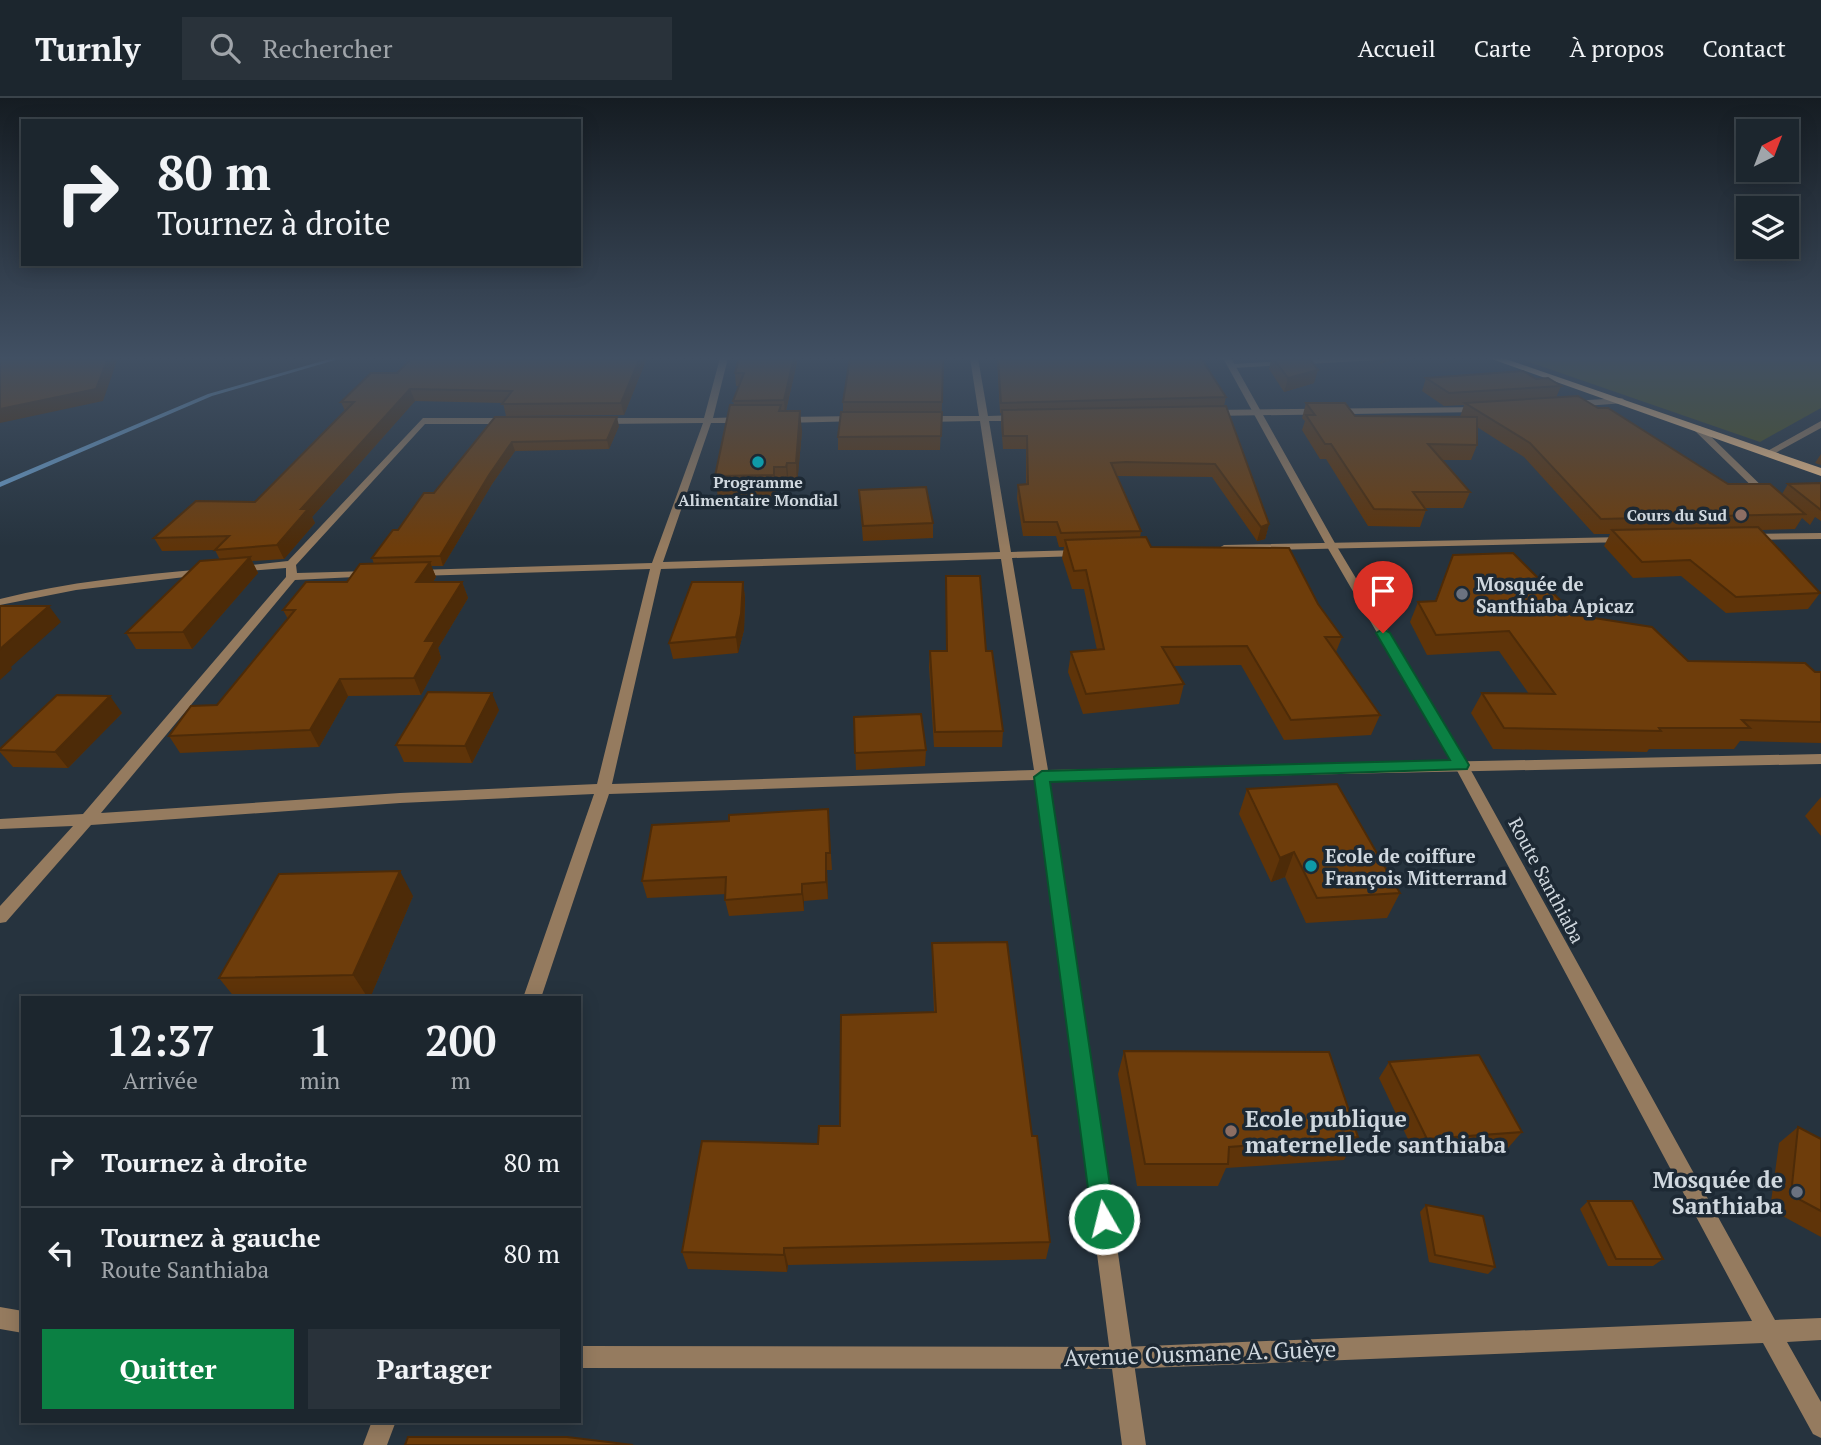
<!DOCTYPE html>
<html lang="fr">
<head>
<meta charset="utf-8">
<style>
  body { margin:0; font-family:"PT Serif",serif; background:#29323a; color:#f1f3f6; height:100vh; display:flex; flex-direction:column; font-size:26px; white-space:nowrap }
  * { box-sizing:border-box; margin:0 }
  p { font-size:23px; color:#a0a5aa }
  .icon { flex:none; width:38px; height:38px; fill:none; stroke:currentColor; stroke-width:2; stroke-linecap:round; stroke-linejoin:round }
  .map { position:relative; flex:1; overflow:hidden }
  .drawer { position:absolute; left:21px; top:898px; width:560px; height:427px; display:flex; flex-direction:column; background:#1c262e; border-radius:0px; box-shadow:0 4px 18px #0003,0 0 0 2px #3a434a }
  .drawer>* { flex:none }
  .banner { position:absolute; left:21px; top:21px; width:560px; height:147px; border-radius:0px; box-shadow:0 4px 18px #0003,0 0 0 2px #3a434a; background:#1c262e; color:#f1f3f6; overflow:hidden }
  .needle { width:46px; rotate:42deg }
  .controls { position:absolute; left:1736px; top:21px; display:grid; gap:14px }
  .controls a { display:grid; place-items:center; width:63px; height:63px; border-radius:0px; background:#1c262e; box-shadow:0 4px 18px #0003,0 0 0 2px #3a434a; font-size:35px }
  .pin { position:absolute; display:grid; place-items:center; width:60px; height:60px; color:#fff; margin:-72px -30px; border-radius:50% 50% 50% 0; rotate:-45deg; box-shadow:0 0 7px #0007 }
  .pin .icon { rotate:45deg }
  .me { position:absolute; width:77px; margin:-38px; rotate:352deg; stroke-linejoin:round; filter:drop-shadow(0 0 5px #0008) }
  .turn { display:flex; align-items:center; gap:24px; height:147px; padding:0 21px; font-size:32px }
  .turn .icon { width:91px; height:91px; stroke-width:2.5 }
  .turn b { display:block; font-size:49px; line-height:60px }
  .eta { display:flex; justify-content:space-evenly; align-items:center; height:119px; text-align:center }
  .eta b { font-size:42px; font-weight:600; line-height:49px }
  .button { display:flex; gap:14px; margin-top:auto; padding:14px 21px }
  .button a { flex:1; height:80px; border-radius:0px; background:#0b8043; color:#fff; font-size:28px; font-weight:600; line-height:80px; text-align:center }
  .button a+a { background:#29323a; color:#f1f3f6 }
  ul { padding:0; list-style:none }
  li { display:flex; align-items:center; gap:21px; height:91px; padding:0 21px; border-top:2px solid #3a434a }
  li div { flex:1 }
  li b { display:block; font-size:26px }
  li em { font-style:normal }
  header { display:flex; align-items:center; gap:42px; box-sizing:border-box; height:98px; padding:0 35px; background:#1c262e; border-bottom:2px solid #3a434a }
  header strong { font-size:33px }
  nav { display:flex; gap:38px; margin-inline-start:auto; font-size:24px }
  .search { width:490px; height:63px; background:#29323a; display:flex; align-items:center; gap:18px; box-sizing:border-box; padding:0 24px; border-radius:0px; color:#a0a5aa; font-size:26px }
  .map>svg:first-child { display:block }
  .green { fill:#4b501c }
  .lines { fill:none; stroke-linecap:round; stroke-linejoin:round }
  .stream { fill:#6c9fcb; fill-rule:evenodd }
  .minor { fill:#957b5f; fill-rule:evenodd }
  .tertiary { fill:#957b5f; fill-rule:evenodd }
  .primary { fill:#f9c489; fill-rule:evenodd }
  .wall { fill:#5f3409 }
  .shaded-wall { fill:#4d2b08 }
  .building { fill:#6e3d0b; stroke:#4d2b08; stroke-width:2 }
  .route { fill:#0b8043; stroke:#07532c; stroke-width:2 }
  .culture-dot { fill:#0f9aa8; stroke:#1d2934; stroke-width:2.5 }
  .education-dot { fill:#8d6e63; stroke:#1d2934; stroke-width:2.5 }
  .worship-dot { fill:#6b7280; stroke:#1d2934; stroke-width:2.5 }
  .labels { text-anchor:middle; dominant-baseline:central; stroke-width:7; stroke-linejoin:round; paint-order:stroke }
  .far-poi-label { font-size:16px; font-weight:bold; fill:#d0d8df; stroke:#1d2934 }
  .poi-label { font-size:19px; font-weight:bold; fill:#d0d8df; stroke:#1d2934; text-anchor:start }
  .street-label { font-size:19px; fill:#d0d8df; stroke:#1d2934 }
  .near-poi-label { font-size:23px; font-weight:bold; fill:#d0d8df; stroke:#1d2934; text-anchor:start }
  .near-street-label { font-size:23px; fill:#d0d8df; stroke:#1d2934 }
</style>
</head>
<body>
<header>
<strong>Turnly</strong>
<div class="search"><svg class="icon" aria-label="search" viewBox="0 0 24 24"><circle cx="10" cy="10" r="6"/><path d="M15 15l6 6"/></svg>Rechercher</div>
<nav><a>Accueil</a><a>Carte</a><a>À propos</a><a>Contact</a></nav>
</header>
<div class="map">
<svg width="1821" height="1347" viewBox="0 0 1821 1347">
  <rect width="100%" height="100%" fill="#26333e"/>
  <path class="green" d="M 1526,260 L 1821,260 L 1821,310 L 1760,344 L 1526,263 Z"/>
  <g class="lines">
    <path class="stream" d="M 333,260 L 342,260 L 212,298 L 0,389 L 0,384 L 208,296 Z"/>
    <path class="minor" d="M 720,260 L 728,260 L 713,320 L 746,319 L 750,322 L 746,325 L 711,325 L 663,464 L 1000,454 L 980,323 L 924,324 L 920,321 L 924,318 L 979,318 L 970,260 L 978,260 L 988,318 L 1019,317 L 1023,320 L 1019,323 L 989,323 L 1011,454 L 1081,452 L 1086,455 L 1081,458 L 1012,460 L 1048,672 L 1821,656 L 1821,666 L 1049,682 L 1146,1347 L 1122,1347 L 1035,682 L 609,696 L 541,900 L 523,900 L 594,696 L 400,705 L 91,727 L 6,824 L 0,825 L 0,808 L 73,728 L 0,731 L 0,721 L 83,716 L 286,479 L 286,470 L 237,474 L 233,473 L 233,469 L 288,463 L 423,320 L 511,320 L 515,323 L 511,326 L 425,326 L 296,467 L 297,475 L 371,473 L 376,476 L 375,478 L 295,482 L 101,715 L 400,695 L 597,686 L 650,471 L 416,478 L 411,475 L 416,472 L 652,465 L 703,325 L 602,326 L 598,323 L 602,320 L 704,320 ZM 1001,461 L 1034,672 L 612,686 L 661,471 Z
      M 1336,260 L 1382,260 L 1378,262 L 1233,270 L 1229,268 L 1233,266 Z
      M 1622,300 L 1626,303 L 1625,305 L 1571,309 L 1567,306 L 1571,303 Z
      M 1484,309 L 1485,311 L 1481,314 L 1211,318 L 1207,315 L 1211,312 Z
      M 858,318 L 862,321 L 861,323 L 784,325 L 780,322 L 784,319 Z
      M 1821,323 L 1821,330 L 1770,358 L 1762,356 Z
      M 1694,328 L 1700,328 L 1771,397 L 1771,401 L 1765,401 L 1694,332 Z
      M 1821,435 L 1821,441 L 1749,442 L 1744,439 L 1749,436 Z
      M 1624,439 L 1628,440 L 1628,444 L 1224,453 L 1219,450 L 1224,447 Z
      M 206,471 L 211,474 L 210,476 L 76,492 L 0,507 L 0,501 C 68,484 137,477 206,471 Z
      M 372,1323 L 396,1323 L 387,1347 L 363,1347 Z"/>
    <path class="tertiary" d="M 1223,260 L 1231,260 L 1336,447 L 1468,667 L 1775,1222 L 1821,1220 L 1821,1242 L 1787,1244 L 1821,1304 L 1821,1340 L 1813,1336 L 1763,1245 L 1123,1271 L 579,1270 L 579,1248 L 1123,1249 L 1752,1223 L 1454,667 L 1326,447 Z
      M 0,1209 L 23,1213 L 23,1235 L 0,1231 Z"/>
    <path class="primary" d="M 1489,260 L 1503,260 L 1821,370 L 1821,378 Z"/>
  </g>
  <path class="wall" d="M 647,260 L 624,317 L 506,318 L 503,305 L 415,303 L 312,419 L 315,425 L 284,461 L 252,463 L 258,475 L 192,551 L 136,551 L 126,535 L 220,462 L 215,452 L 162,453 L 154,440 L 255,404 L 345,313 L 341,304 L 397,275 Z
    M 798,260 L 786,313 L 802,333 L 797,387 L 789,387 L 788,391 L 776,391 L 776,399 L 718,400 L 715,378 L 734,307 L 733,303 L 739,288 L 736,288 L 735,275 Z
    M 944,260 L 940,352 L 838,352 L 838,339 L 843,314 L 843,304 Z
    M 997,260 L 1201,260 L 1226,299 L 1224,308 L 1269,426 L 1265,441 L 1257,443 L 1212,379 L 1116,378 L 1141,433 L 1140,440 L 1151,449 L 1318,506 L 1342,539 L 1336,554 L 1380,617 L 1371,637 L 1284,642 L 1241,567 L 1173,568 L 1184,586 L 1179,606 L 1083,616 L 1068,574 L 1071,554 L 1097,552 L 1084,491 L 1072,491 L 1062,460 L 1064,449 L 1059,449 L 1056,438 L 1023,438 L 1017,400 L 1018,387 L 1026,386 L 1026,351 L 1003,351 L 1001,325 L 1002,315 L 1000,315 Z
    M 1261,260 L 1309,260 L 1314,285 L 1284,294 L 1269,271 L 1271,261 L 1262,262 Z
    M 1426,280 L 1536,281 L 1561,288 L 1556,300 L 1728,386 L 1782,396 L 1788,386 L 1821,385 L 1821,423 L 1815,419 L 1810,427 L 1802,420 L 1795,431 L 1760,432 L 1820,495 L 1808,511 L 1726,515 L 1681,478 L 1633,480 L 1604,448 L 1610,436 L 1594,436 L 1524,359 L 1477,329 L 1477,347 L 1471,362 L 1442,362 L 1470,394 L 1463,410 L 1425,410 L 1426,412 L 1420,429 L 1368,428 L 1326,361 L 1320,361 L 1302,332 L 1305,323 L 1302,320 L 1306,305 L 1355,318 L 1460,319 L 1464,307 L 1444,308 L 1422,293 Z
    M 495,319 L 619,328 L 609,351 L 515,353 L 492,386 L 443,468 L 431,468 L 436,479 L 433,484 L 462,484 L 468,500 L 438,550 L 441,560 L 421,597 L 348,598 L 319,649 L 180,655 L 169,638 L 217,607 L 288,521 L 283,512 L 347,484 L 374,466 L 372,460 L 434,395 Z
    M 1821,356 L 1821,367 L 1815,365 Z
    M 859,392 L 933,425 L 933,440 L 863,443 Z
    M 1453,457 L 1575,517 L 1688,563 L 1821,574 L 1821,645 L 1740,643 L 1734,651 L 1649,651 L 1647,654 L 1493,651 L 1471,615 L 1482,595 L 1529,596 L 1499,553 L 1427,557 L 1410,524 L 1418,504 L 1435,503 Z
    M 946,478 L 986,553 L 1003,633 L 1002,649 L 934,649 L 929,568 L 930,553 L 946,553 Z
    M 743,484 L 745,500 L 744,532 L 738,555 L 673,561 L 669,545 Z
    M 499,612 L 472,665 L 404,664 L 396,647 Z
    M 122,615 L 68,670 L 13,669 L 0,654 L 0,651 Z
    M 854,619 L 926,652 L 925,668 L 856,672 Z
    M 1247,691 L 1400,795 L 1387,820 L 1306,825 L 1285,779 L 1271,784 L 1239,716 Z
    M 1821,699 L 1821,738 L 1805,718 Z
    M 828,711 L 832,772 L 827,772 L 828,801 L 804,803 L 804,813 L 729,818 L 725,802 L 726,796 L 647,800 L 642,783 L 729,723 Z
    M 413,798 L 370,900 L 235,900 L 219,880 Z
    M 932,845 L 1032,1038 L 1050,1144 L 1046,1161 L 788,1167 L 787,1174 L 688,1171 L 682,1154 L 840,1028 L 934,914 L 932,865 Z
    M 1124,953 L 1358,1039 L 1344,1062 L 1226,1070 L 1218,1088 L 1137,1088 L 1118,976 Z
    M 1389,964 L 1522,1034 L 1508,1050 L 1415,1056 L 1379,980 Z
    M 1798,1029 L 1821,1041 L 1821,1139 L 1770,1111 L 1779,1045 Z
    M 1588,1103 L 1663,1161 L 1653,1168 L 1608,1168 L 1580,1111 Z
    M 1426,1107 L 1495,1169 L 1488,1176 L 1429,1164 L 1420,1114 Z"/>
  <path class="shaded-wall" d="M 108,260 L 118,260 L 103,303 L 0,325 L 0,311 Z
    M 640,260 L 647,260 L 624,317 L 621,305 Z
    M 794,260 L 798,260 L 785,316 L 784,302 Z
    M 1381,260 L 1399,260 L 1380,266 Z
    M 1318,272 L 1314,285 L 1284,294 L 1288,280 Z
    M 410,291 L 415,303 L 312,419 L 315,425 L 284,461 L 277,447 L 301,411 Z
    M 800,313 L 802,333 L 797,387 L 796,365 Z
    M 617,319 L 619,328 L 609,351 L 607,342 Z
    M 512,344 L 515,353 L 492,386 L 443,468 L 440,458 L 489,377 Z
    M 787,365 L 789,387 L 788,391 L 786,369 Z
    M 774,369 L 776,391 L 776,399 L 774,377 Z
    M 1269,426 L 1265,441 L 1257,443 L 1261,429 Z
    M 250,459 L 258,475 L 192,551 L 183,534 Z
    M 430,464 L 436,479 L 422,500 L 416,484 Z
    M 462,484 L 468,500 L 438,550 L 441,560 L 421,597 L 414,580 L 425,543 Z
    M 743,484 L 745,500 L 744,532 L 738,555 L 736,539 Z
    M 49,508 L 61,524 L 11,569 L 12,571 L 0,582 L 0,551 Z
    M 340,581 L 348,598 L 319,649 L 310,632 Z
    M 492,595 L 499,612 L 472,665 L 465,648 Z
    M 110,598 L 122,615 L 68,670 L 55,654 Z
    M 1294,754 L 1285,779 L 1271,784 L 1280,760 Z
    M 826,755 L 827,772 L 828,801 L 826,784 Z
    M 400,773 L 413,798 L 370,900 L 368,900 L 353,877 Z
    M 802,786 L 804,803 L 804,813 L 802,796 Z
    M 784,1150 L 788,1167 L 787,1174 L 784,1157 Z"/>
  <path class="building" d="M 0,260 L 108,260 L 96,291 L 0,311 Z
    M 412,260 L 640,260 L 621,305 L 502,306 L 512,293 L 410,291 L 301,411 L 308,411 L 277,447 L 215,452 L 229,438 L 154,440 L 196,403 L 255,404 L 354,304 L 341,304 L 371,275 L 397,275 Z
    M 739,260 L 794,260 L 784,302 L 733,303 L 744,275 L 735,275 Z
    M 850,260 L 943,260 L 942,304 L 843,304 Z
    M 998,260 L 1201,260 L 1226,299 L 1001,305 Z
    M 1273,260 L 1309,260 L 1318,272 L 1288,280 Z
    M 1523,273 L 1536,281 L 1548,280 L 1561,288 L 1449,295 L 1426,280 Z
    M 1578,298 L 1598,310 L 1608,310 L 1728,386 L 1770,386 L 1805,416 L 1601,421 L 1530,345 L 1465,305 Z
    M 1306,305 L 1345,305 L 1355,318 L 1477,319 L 1477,347 L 1428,346 L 1470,394 L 1413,394 L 1426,412 L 1374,411 L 1331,346 L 1325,346 L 1306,317 L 1315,317 Z
    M 730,307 L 781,307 L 779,313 L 800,313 L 796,365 L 787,365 L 786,369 L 774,369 L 774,377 L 715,378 Z
    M 1226,308 L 1269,426 L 1261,429 L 1215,366 L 1126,364 L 1111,365 L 1141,433 L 1061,435 L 1057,424 L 1024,424 L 1018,387 L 1028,386 L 1027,338 L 1003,338 L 1002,312 Z
    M 841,314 L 942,314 L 941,338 L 838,339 Z
    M 495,319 L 617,319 L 607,342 L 512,344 L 489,377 L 440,458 L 372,460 L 393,432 L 398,432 L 424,395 L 434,395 Z
    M 1821,385 L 1821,412 L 1788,386 Z
    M 926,389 L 933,425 L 863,428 L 859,392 Z
    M 1758,429 L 1820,495 L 1736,499 L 1690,462 L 1642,464 L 1612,432 Z
    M 1146,439 L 1151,449 L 1289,450 L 1318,506 L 1342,539 L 1325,539 L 1380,617 L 1291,622 L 1247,548 L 1162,549 L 1184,586 L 1086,596 L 1071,554 L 1104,551 L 1086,472 L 1074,473 L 1065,442 Z
    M 1513,455 L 1575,517 L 1652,529 L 1688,563 L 1805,565 L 1815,574 L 1821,574 L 1821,624 L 1742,622 L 1750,630 L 1659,630 L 1661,633 L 1504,630 L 1482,595 L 1555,596 L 1509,533 L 1436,537 L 1418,504 L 1436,503 L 1453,457 Z
    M 250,459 L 183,534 L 126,535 L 200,463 Z
    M 430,464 L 416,484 L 462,484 L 425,543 L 435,543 L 414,580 L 340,581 L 310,632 L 169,638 L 191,608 L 217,607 L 295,512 L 283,512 L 306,484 L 347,484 L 360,466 Z
    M 946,478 L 980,478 L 986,553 L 992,553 L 1003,633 L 935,634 L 930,553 L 947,553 Z
    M 692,484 L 743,484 L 741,516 L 736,539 L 669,545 Z
    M 0,508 L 49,508 L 0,551 Z
    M 428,594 L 492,595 L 465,648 L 396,647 Z
    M 57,597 L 110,598 L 55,654 L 0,652 L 0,651 Z
    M 921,616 L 926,652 L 855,655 L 854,619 Z
    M 1337,686 L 1400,795 L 1317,800 L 1294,754 L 1280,760 L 1247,691 Z
    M 828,711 L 830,755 L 826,755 L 826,784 L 802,786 L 802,796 L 725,802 L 726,779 L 642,783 L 652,727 L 729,723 L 729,717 Z
    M 400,773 L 353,877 L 219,880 L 279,776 Z
    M 1007,844 L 1032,1038 L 1037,1038 L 1050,1144 L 784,1150 L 784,1157 L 682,1154 L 702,1043 L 818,1046 L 819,1028 L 840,1028 L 841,917 L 936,914 L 932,845 Z
    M 1124,953 L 1329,954 L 1358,1039 L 1229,1049 L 1228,1066 L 1145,1066 Z
    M 1479,957 L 1522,1034 L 1427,1041 L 1389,964 Z
    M 1798,1029 L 1821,1041 L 1821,1113 L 1791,1097 Z
    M 1588,1103 L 1632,1103 L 1663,1161 L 1616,1161 Z
    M 1426,1107 L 1483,1118 L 1495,1169 L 1435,1157 Z
    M 408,1339 L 567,1339 L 633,1347 L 405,1347 Z"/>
  <linearGradient id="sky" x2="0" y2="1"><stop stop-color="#151c22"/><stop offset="0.58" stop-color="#415063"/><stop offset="1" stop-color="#415063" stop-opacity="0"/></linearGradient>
  <rect width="1821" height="449" fill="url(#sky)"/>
  <path class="route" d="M 1383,531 L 1390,535 L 1469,667 L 1467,671 L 1050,684 L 1115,1121 L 1112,1130 L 1104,1133 L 1095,1130 L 1092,1121 L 1034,679 L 1042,673 L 1450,662 L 1376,535 Z"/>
  <g class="culture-dot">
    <circle cx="758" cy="364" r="7"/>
    <circle cx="1311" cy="768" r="7"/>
  </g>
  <g class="education-dot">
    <circle cx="1741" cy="417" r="7"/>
    <circle cx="1231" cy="1033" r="7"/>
  </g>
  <g class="worship-dot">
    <circle cx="1462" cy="496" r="7"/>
    <circle cx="1797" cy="1094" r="7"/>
  </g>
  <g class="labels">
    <g class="far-poi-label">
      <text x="758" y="384">Programme<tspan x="758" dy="18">Alimentaire Mondial</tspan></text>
      <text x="1727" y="417" text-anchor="end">Cours du Sud</text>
    </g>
    <g class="poi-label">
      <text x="1476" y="485">Mosquée de<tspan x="1476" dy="22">Santhiaba Apicaz</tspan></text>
      <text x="1325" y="757">Ecole de coiffure<tspan x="1325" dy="22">François Mitterrand</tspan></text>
    </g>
    <g class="street-label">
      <text transform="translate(1547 782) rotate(62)">Route Santhiaba</text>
    </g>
    <g class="near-poi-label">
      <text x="1245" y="1020">Ecole publique<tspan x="1245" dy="26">maternellede santhiaba</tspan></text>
      <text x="1783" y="1081" text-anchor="end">Mosquée de<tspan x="1783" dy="26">Santhiaba</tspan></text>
    </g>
    <g class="near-street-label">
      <text transform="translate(1200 1255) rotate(-2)">Avenue Ousmane A. Guèye</text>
    </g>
  </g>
</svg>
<div class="controls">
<a><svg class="needle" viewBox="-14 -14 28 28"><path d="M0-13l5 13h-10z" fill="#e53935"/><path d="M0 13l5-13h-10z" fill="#a0a5aa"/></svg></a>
<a><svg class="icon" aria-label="layers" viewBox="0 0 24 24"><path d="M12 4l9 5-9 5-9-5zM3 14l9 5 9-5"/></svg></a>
</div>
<div class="pin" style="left:1383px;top:535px;background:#d93025"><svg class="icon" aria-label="arrive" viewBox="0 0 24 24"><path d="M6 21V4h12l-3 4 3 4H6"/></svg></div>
<svg class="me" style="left:1104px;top:1121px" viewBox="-20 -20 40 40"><circle r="17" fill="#0b8043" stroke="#fff" stroke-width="3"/><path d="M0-11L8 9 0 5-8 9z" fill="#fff"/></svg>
<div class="banner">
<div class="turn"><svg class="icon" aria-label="right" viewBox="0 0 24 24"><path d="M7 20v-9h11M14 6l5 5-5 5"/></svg><div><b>80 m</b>Tournez à droite</div></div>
</div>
<section class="drawer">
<div class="eta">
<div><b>12:37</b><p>Arrivée</p></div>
<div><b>1</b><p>min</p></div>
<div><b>200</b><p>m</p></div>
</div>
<ul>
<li><svg class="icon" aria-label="right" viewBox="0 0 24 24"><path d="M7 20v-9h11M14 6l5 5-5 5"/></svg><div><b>Tournez à droite</b></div><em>80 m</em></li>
<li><svg class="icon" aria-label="left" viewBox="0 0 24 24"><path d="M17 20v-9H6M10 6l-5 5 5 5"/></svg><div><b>Tournez à gauche</b><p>Route Santhiaba</p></div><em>80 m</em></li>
</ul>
<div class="button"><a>Quitter</a><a>Partager</a></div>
</section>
</div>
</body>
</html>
